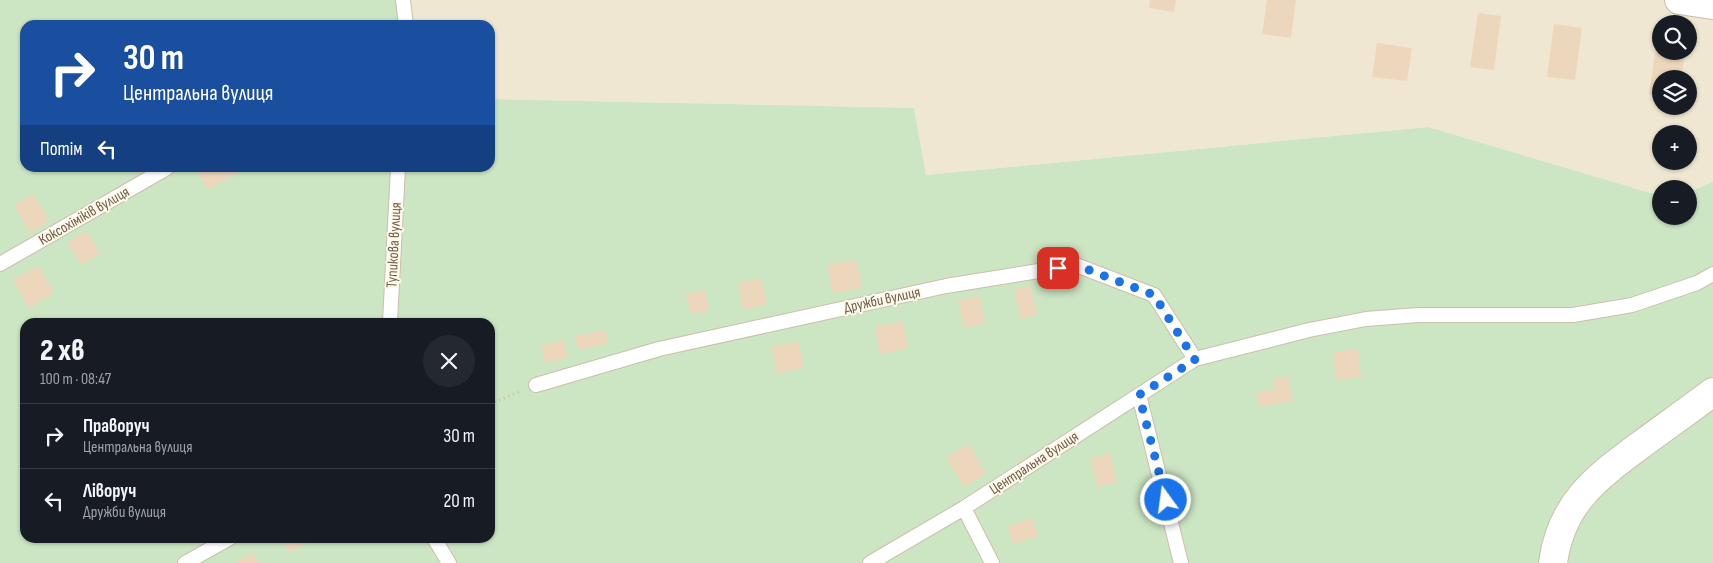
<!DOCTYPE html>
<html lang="uk">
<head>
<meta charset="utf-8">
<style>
  body { margin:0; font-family:"Sofia Sans Condensed",sans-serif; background:#242831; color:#f1f3f6; height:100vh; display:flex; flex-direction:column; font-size:19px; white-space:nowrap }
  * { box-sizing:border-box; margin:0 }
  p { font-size:16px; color:#9ea1a6 }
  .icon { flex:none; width:28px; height:28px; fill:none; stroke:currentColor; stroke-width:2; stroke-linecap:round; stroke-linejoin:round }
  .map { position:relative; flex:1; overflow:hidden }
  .drawer { position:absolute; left:20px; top:318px; width:475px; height:225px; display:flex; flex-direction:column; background:#171b24; border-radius:15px; box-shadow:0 1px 4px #0004 }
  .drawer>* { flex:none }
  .banner { position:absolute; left:20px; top:20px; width:475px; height:152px; border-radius:15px; box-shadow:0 1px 4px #0004; background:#1a4fa0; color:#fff; overflow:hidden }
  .controls { position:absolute; left:1652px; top:15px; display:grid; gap:10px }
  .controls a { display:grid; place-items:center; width:45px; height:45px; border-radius:50%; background:#171b24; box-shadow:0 1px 4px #0004; font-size:25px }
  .pin { position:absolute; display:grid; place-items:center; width:42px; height:42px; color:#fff; margin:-21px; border-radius:10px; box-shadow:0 2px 8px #0006 }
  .me { position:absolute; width:55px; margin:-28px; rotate:346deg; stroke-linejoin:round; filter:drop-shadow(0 0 4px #0008) }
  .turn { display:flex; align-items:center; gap:18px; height:105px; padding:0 20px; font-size:22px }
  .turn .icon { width:65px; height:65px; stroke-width:2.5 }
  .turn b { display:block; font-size:35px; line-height:42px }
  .then { display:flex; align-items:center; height:48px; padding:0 20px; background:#0003; gap:10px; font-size:19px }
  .round { display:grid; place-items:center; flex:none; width:52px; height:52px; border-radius:26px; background:#242831 }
  .headline { display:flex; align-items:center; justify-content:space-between; height:85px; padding:0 20px }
  h1 { font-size:30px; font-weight:800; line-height:38px }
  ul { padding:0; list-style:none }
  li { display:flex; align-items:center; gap:15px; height:65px; padding:0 20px; border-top:1px solid #363941 }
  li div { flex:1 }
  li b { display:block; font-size:19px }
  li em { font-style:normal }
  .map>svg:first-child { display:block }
  .residential { fill:#f0e7d2; fill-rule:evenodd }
  .green { fill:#cce5c3; fill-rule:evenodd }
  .building { fill:#ecd7bd }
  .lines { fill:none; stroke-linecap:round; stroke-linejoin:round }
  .lane-casing { stroke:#cbbfad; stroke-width:16 }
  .street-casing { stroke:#cbbfad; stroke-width:30 }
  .path { stroke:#d0baa1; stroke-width:3; stroke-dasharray:1 4; stroke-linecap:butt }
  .lane { stroke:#fff; stroke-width:14 }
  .street { stroke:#fff; stroke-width:28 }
  .route { stroke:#1a73e8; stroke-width:9; stroke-dasharray:0 16.2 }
  .labels { text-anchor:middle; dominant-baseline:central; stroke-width:4; stroke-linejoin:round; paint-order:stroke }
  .street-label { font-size:15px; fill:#6e5d4c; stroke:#fdf8e8 }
</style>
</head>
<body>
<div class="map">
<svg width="1713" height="563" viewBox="0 0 1713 563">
  <rect width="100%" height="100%" fill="#f9f4e3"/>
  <path class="residential" d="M 403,0 L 1713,0 L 1713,182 L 1689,192 L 1689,189 L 1661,189 L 1661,196 L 1428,127 L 926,175 L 914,108 L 490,99 L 490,25 L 406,25 ZM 1661,24 L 1689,24 L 1689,51 L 1661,51 ZM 1661,79 L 1689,79 L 1689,106 L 1661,106 ZM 1661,134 L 1689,134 L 1689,161 L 1661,161 Z"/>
  <path class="green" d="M 0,0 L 403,0 L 406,25 L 25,25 L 25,168 L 490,168 L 490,99 L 914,108 L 926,175 L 1428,127 L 1661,196 L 1661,216 L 1689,216 L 1689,192 L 1713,182 L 1713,563 L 0,563 ZM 25,322 L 490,322 L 490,538 L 25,538 Z"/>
  <path class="building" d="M 1150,0 L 1176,0 L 1174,12 L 1149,8 Z
    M 1267,0 L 1296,0 L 1291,38 L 1262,34 Z
    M 1478,13 L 1501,16 L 1494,70 L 1470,67 Z
    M 1554,24 L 1582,28 L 1575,80 L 1547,77 Z
    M 1377,43 L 1412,48 L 1407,81 L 1372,77 Z
    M 1656,46 L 1661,47 L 1661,51 L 1685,51 L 1681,79 L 1661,79 L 1661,96 L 1649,95 Z
    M 198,168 L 239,168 L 241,171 L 208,190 L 195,169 Z
    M 33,194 L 49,221 L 30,233 L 14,205 Z
    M 87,231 L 100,254 L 81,265 L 67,242 Z
    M 856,259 L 862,288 L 833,294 L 827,265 Z
    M 38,265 L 54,293 L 29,308 L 13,280 Z
    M 761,278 L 767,304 L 743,310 L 738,283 Z
    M 1031,286 L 1037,315 L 1020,319 L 1014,290 Z
    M 705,290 L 709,311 L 691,314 L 686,294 Z
    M 979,296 L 985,323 L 964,328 L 958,300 Z
    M 903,321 L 908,348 L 880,354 L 875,327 Z
    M 605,330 L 608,343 L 578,350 L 575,336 Z
    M 564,340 L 568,358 L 545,363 L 541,345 Z
    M 798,341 L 804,368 L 777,374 L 771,347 Z
    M 1358,349 L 1361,377 L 1336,380 L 1333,352 Z
    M 1288,376 L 1293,401 L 1259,407 L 1256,392 L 1275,389 L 1273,379 Z
    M 969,444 L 986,474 L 964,487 L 946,457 Z
    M 1110,453 L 1117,482 L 1097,487 L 1090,459 Z
    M 1032,518 L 1038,536 L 1013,544 L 1007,527 Z
    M 281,538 L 313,538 L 313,539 L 290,553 Z
    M 253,552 L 259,563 L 234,563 Z"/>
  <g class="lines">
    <g class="lane-casing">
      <path id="lane" d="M 403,0 L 406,25
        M 0,264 L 167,168
        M 390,322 L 398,168
        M 536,385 L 659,349 L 946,286 L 1076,265 L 1154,295 L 1195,359
        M 1139,395 L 1181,563
        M 964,508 L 992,563
        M 434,538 L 449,563
        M 185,563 L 230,538
        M 870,563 L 964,508 L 1195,359 L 1309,330 L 1366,319 L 1418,315 L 1573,315 L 1632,305 L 1697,283 L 1713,274"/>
    </g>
    <g class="street-casing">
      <path id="street" d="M 1679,0 L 1713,5
        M 1553,563 C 1561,503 1596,478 1642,444 C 1665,427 1689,410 1713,392"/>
    </g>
    <path class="path" d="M 490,404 L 519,392"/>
    <use href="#lane" class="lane"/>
    <use href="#street" class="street"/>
  </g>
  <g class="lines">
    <path class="route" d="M 1058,268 L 1076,265 L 1154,295 L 1195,360 L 1139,395 L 1166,500"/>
  </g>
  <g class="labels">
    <g class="street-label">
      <text transform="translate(84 216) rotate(-30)">Коксохіміків вулиця</text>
      <text transform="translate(394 245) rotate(-87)">Тупикова вулиця</text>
      <text transform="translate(882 300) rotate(-12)">Дружби вулиця</text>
      <text transform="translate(1034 463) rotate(-33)">Центральна вулиця</text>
    </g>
  </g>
</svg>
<div class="controls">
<a><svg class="icon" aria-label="search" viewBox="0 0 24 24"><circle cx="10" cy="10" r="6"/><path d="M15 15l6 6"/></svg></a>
<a><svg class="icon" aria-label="layers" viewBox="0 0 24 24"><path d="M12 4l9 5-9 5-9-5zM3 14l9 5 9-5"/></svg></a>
<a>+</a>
<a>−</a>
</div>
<div class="pin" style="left:1058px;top:268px;background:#d93025"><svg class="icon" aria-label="arrive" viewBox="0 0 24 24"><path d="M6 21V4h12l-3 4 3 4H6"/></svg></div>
<svg class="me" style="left:1166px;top:500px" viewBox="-20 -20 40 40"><circle r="17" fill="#1a73e8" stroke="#fff" stroke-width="3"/><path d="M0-11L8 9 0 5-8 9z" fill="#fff"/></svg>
<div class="banner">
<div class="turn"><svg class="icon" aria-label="right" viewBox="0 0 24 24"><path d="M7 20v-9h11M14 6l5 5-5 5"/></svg><div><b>30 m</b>Центральна вулиця</div></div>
<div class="then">Потім<svg class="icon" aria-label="left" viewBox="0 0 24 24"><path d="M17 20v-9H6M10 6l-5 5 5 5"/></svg></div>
</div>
<section class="drawer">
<div class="headline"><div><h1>2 хв</h1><p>100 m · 08:47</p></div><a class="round"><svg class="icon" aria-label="close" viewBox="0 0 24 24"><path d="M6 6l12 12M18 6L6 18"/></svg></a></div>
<ul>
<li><svg class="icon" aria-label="right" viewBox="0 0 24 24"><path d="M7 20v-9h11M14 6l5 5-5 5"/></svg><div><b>Праворуч</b><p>Центральна вулиця</p></div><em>30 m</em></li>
<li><svg class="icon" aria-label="left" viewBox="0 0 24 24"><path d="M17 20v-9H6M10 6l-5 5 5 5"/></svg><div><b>Ліворуч</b><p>Дружби вулиця</p></div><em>20 m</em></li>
</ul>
</section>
</div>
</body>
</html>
